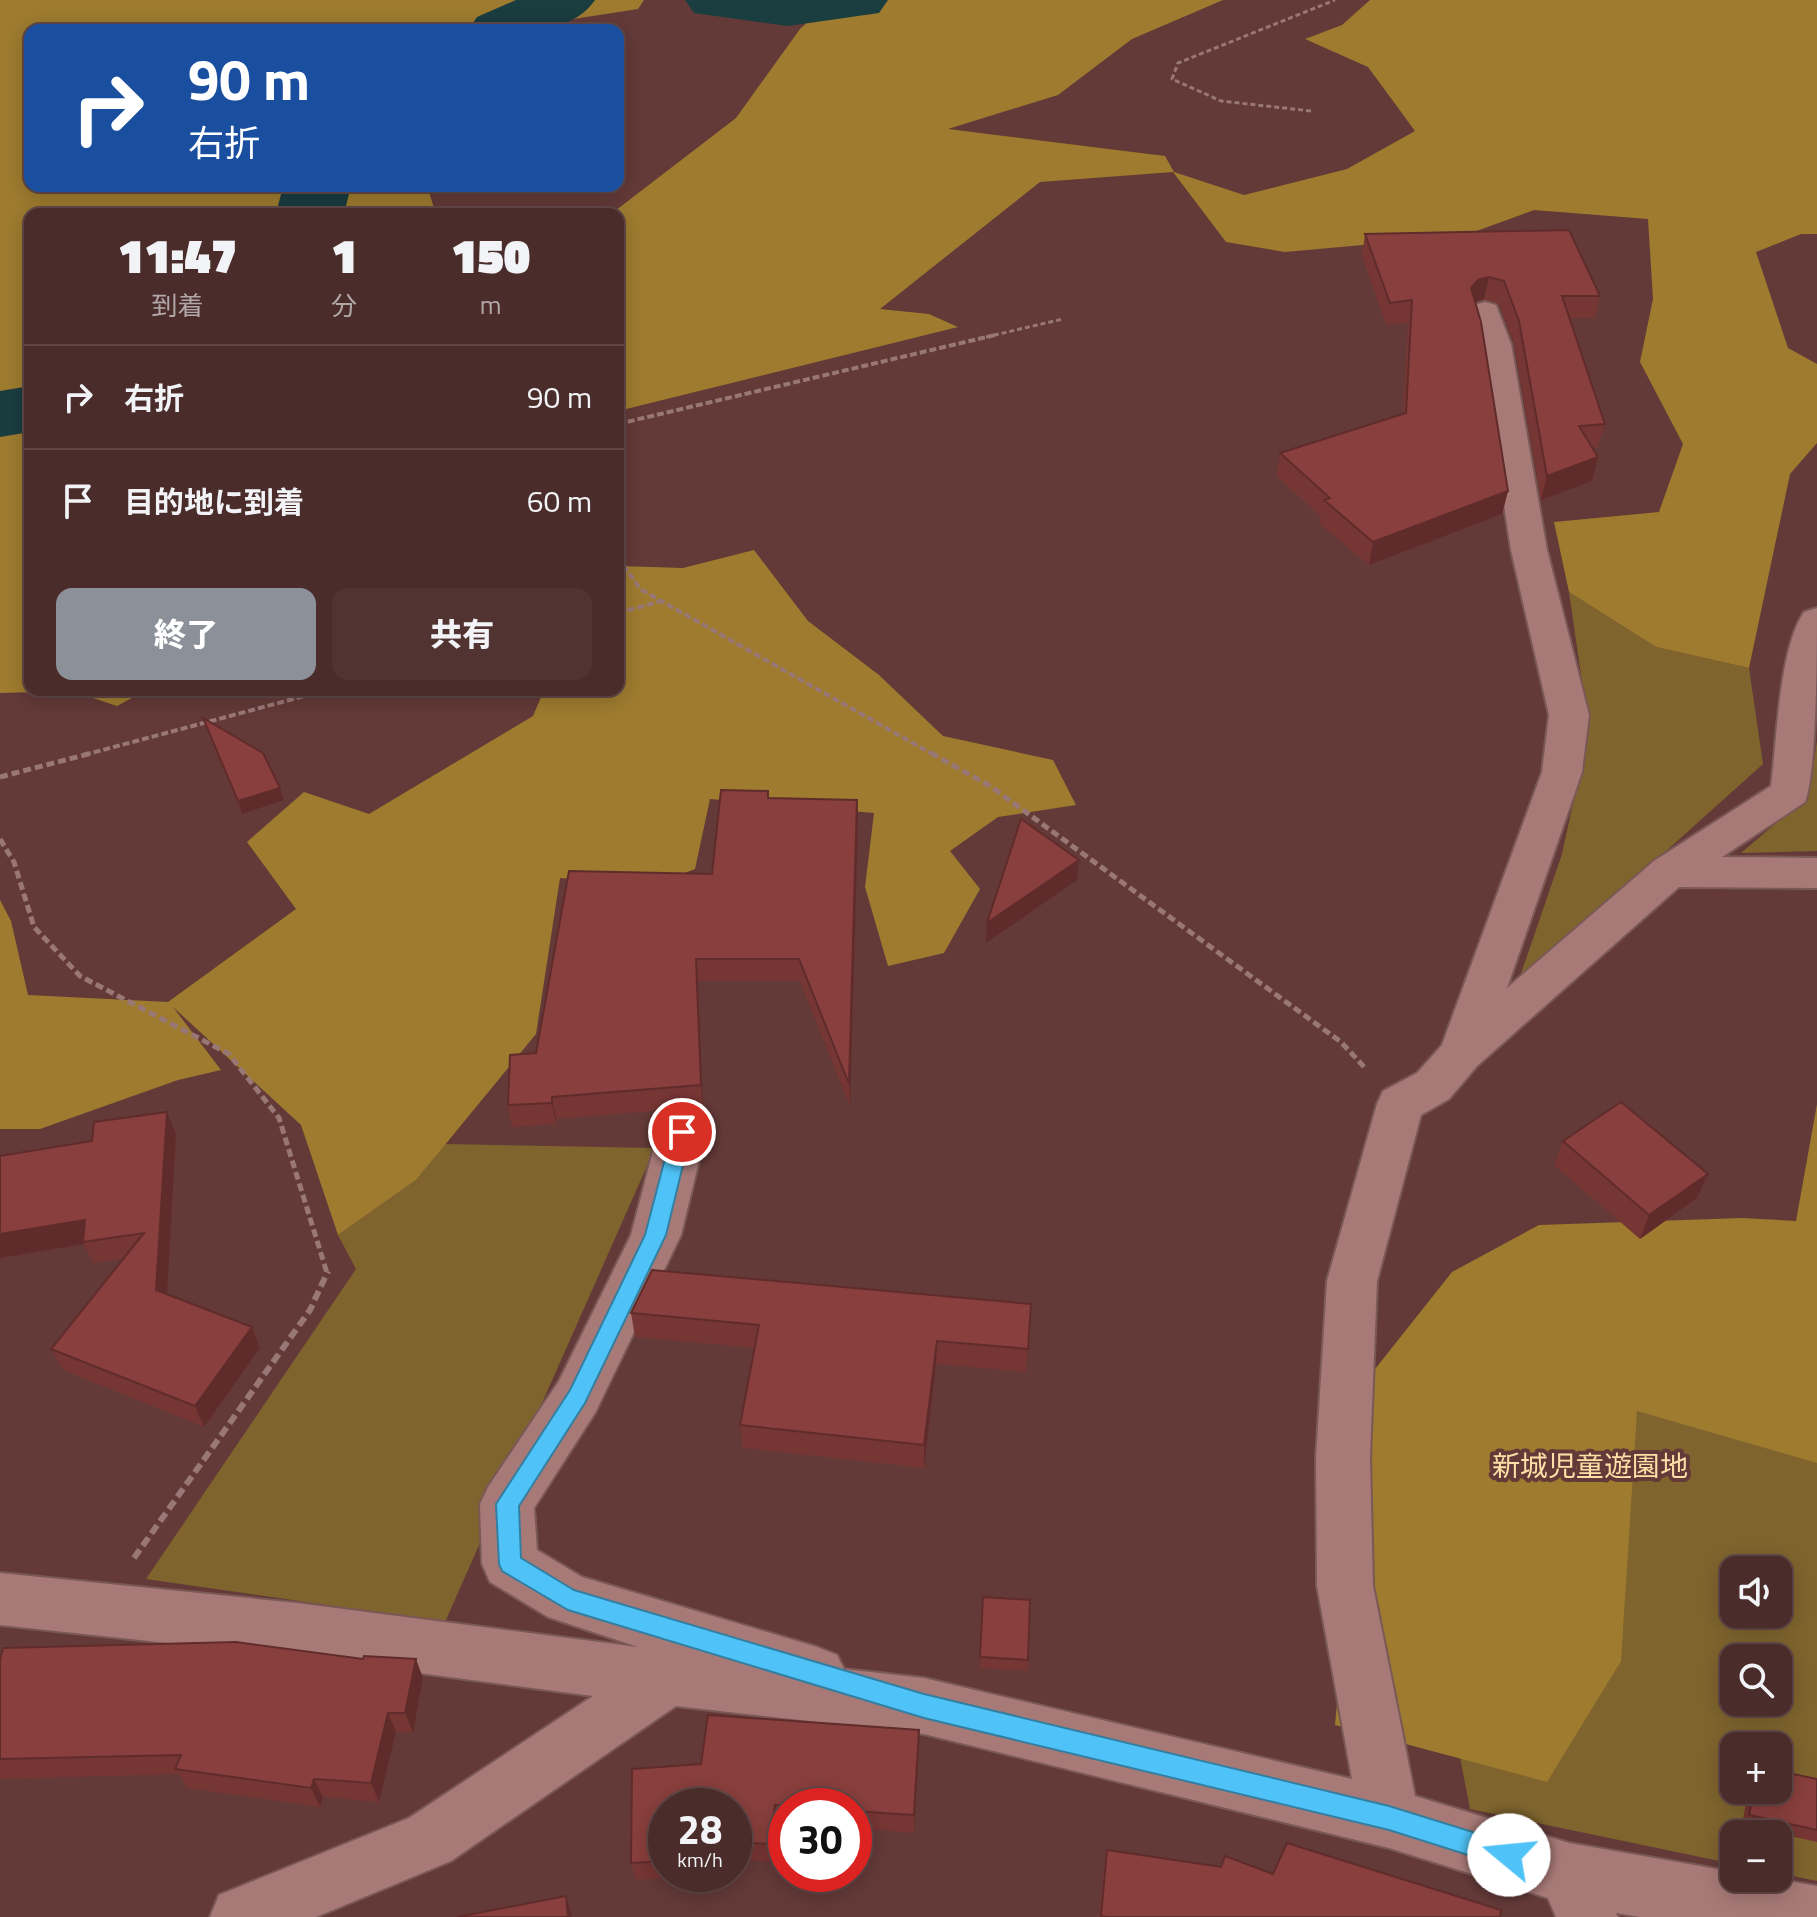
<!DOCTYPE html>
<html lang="ja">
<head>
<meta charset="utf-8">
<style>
  body { margin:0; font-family:"Titillium Web","Noto Sans JP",sans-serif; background:#513432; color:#f1f3f6; height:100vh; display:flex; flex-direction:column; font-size:30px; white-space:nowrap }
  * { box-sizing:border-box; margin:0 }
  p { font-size:26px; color:#b2a7a8 }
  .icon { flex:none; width:44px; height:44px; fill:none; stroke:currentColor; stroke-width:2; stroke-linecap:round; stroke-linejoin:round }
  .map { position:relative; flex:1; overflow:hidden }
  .panel { position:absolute; left:24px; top:208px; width:600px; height:488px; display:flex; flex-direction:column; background:#4a2c2a; border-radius:16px; box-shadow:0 4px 20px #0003,0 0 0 2px #614847 }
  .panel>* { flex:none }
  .top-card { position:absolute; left:24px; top:24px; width:600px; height:168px; border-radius:16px; box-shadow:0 4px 20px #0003,0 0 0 2px #614847; background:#1a4fa0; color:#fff; overflow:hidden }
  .fabs { position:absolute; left:1720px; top:1556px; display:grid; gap:16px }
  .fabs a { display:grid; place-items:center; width:72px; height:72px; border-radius:16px; background:#4a2c2a; box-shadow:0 4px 20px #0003,0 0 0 2px #614847; font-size:40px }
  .speed { position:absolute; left:648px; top:1788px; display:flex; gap:16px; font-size:40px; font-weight:700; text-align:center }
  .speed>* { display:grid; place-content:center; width:104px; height:104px; border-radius:50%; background:#4a2c2a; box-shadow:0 4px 20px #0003,0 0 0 2px #614847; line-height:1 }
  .speed small { font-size:20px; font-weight:400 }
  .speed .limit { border:12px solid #d22; background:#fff; color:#111 }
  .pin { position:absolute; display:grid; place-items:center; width:68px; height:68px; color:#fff; margin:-34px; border:4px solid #fff; border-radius:50%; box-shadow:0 2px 8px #0007 }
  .me { position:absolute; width:88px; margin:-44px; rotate:287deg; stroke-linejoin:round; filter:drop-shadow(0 0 6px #0008) }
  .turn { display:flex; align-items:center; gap:28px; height:168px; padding:0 32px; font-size:36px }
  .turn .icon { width:104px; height:104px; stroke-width:2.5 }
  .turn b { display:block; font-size:56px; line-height:68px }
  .eta { display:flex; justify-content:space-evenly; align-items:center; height:136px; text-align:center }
  .eta b { font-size:48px; font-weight:800; line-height:56px }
  .primary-button { display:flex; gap:16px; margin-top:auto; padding:16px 32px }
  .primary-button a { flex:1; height:92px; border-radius:16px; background:#8c9099; color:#fff; font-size:32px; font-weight:800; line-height:92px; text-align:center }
  .primary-button a+a { background:#513432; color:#f1f3f6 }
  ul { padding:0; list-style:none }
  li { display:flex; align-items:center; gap:24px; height:104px; padding:0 32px; border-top:2px solid #614847 }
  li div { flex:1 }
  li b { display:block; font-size:30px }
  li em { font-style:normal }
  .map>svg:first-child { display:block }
  .green { fill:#7f642e; fill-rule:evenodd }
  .forest { fill:#9e7b2f }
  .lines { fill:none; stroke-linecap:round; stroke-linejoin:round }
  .river { fill:#1a3d40; fill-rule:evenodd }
  .minor-casing { stroke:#7a5856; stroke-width:4 }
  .path-far3 { stroke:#997775; stroke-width:3; stroke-dasharray:5 3; stroke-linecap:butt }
  .path-far2 { stroke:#997775; stroke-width:4; stroke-dasharray:7 3; stroke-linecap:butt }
  .path-far1 { stroke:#997775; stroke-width:5; stroke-dasharray:8 4; stroke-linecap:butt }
  .path { stroke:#997775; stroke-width:6; stroke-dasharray:10 5; stroke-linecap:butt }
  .minor { fill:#a87a77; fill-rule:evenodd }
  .wall { fill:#763634 }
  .shaded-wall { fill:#602c2b }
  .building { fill:#893f3d; stroke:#602c2b; stroke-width:2 }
  .route { fill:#4fc3f7; stroke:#337fa1; stroke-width:2 }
  .labels { text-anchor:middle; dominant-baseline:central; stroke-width:8; stroke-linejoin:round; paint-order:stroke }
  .near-park-label { font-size:28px; fill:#fddfa7; stroke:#633a38 }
</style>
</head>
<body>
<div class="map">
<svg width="1817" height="1917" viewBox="0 0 1817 1917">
  <rect width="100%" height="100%" fill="#633a38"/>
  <path class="green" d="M 1569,592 L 1656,647 L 1749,668 L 1763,764 L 1616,896 L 1513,997 L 1562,854 L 1589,730 Z
    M 1817,741 L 1817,851 L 1741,853 L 1809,795 Z
    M 445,1144 L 655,1148 L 445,1622 L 146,1579 L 356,1269 L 338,1235 L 416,1180 Z
    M 1817,1312 L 1817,1881 L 1778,1873 L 1778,1834 L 1734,1834 L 1734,1864 L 1470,1809 L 1414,1518 ZM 1734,1570 L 1778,1570 L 1778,1614 L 1734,1614 ZM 1734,1658 L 1778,1658 L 1778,1702 L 1734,1702 ZM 1734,1746 L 1778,1746 L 1778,1790 L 1734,1790 Z"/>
  <path class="forest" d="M 0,0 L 644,0 L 638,9 L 554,22 L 558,30 L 30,30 L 30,186 L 427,186 L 436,214 L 30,214 L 30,690 L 147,690 L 117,706 L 72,691 L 0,693 Z
    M 832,0 L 1223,0 L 1132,39 L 1058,95 L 948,129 L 1165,156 L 1174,172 L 1244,195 L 1347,169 L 1415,131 L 1368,67 L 1305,39 L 1342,25 L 1370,0 L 1817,0 L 1817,234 L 1801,234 L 1756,252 L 1788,348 L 1817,364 L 1817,443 L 1790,474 L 1749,668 L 1656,647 L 1569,592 L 1554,522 L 1659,512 L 1683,444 L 1640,362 L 1653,299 L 1648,219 L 1534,210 L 1463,236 L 1285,252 L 1226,242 L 1173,172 L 1040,182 L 880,309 L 929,314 L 958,327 L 618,411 L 618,214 L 611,214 L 736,118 L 800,29 Z
    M 754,550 L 808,621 L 879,675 L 943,736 L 1053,760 L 1076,805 L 998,817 L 950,851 L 980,889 L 944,953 L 888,966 L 865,887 L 874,813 L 710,799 L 695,869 L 651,886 L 560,878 L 536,1034 L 416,1180 L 338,1235 L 301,1125 L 173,1007 L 221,1070 L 178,1080 L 40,1129 L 0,1129 L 0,900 L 11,921 L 28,995 L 168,1002 L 296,909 L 247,842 L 304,792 L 369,814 L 533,716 L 544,690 L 618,690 L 618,566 L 683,568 Z
    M 1817,1104 L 1817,1463 L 1637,1411 L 1621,1661 L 1547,1782 L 1335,1725 L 1368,1378 L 1452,1272 L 1539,1225 L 1742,1218 L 1796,1221 Z"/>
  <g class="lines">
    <path class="river" d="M 516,0 L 595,0 C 567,40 510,30 468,30 L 477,17 Z
      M 685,0 L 888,0 L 879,13 L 788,26 L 694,13 Z
      M 283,186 L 351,186 L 344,214 L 276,214 Z
      M 30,386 L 30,432 L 0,437 L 0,391 Z"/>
    <g class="minor-casing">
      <path id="minor" d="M 1485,302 L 1496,305 L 1511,344 L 1547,550 L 1589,715 L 1582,772 L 1507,988 L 1654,861 L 1771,786 C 1777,739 1779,649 1804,612 L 1817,608 C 1817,649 1817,771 1805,802 L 1722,857 L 1817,858 L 1817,888 L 1679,887 L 1477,1066 L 1449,1099 L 1421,1115 L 1377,1281 L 1370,1457 L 1373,1586 L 1415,1796 L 1569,1843 L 1734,1872 L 1734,1878 L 1770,1878 L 1817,1886 L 1817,1917 L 1640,1917 L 1616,1913 L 1618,1917 L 1556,1917 L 1548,1898 L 1389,1848 L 924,1734 L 676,1706 L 451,1861 L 316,1917 L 210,1917 L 219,1895 L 409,1818 L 593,1696 L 297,1657 L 0,1625 L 0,1573 L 297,1603 L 638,1647 L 548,1617 L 490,1582 L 482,1564 L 480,1504 L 488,1487 L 559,1381 L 631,1235 L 658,1132 L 665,1119 L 682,1113 L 699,1119 L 706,1132 L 681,1235 L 595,1413 L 534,1508 L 537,1550 L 582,1577 L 817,1647 L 837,1655 L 844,1669 L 924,1678 L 1352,1779 L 1317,1586 L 1316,1457 L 1327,1281 L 1377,1104 L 1383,1091 L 1417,1073 L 1442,1045 L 1542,772 L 1549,715 L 1511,550 L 1479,344 L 1469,312 L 1474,305 Z"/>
    </g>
    <path class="path-far3" d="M 1311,111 L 1221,101 L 1172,79 L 1178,63 L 1335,0
      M 986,337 L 1063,319"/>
    <path class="path-far2" d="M 618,424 L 995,335
      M 618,557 L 640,589 L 934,755
      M 618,613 L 661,601
      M 84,755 L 327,690"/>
    <path class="path-far1" d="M 931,753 L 990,786 L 1341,1042 L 1366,1069
      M 0,777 L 92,753
      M 0,839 L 14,862 L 34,927 L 80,976 L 229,1054 L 279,1118 L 327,1273"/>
    <path class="path" d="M 134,1558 L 310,1310 L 328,1271"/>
    <use href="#minor" class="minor"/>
  </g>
  <path class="wall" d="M 1365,234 L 1600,296 L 1595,318 L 1570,318 L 1605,424 L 1598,447 L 1592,448 L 1598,457 L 1592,481 L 1541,500 L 1514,343 L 1499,304 L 1484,299 L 1475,302 L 1508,491 L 1502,514 L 1369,565 L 1320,524 L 1321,517 L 1277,476 L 1280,453 L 1403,414 L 1408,323 L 1386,325 L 1362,256 Z
    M 203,718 L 284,800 L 242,814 L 207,731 Z
    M 768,791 L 769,798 L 858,822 L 850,1106 L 800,981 L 698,981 L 703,1107 L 556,1119 L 556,1124 L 512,1127 L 508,1105 L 536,1053 L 712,874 Z
    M 176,1134 L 167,1294 L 252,1327 L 260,1348 L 204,1427 L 63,1370 L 51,1349 L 123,1259 L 93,1263 L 84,1244 L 0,1258 Z
    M 1563,1141 L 1708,1174 L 1697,1198 L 1640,1239 L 1554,1165 Z
    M 1031,1304 L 1026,1372 L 936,1364 L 924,1468 L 743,1448 L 740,1425 L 755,1348 L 635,1337 L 631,1313 Z
    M 983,1597 L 1028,1660 L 1028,1671 L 980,1668 Z
    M 0,1660 L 423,1678 L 413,1733 L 396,1732 L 379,1802 L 323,1797 L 320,1807 L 187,1788 L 179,1774 L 0,1779 Z
    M 708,1715 L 919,1730 L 914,1833 L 854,1828 L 854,1806 L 786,1806 L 786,1823 L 777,1823 L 772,1862 L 734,1859 L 734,1806 L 666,1806 L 666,1874 L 692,1874 L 692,1876 L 636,1880 L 631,1863 L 632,1769 L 701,1764 Z
    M 1817,1779 L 1817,1842 L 1742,1825 L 1747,1797 L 1747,1790 L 1778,1790 Z
    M 1107,1850 L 1273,1874 L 1500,1917 L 1099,1917 L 1103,1873 Z"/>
  <path class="shaded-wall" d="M 1489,277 L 1484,299 L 1473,302 L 1471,288 L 1478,280 Z
    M 1598,457 L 1592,481 L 1541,500 L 1547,476 Z
    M 1508,491 L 1502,514 L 1369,565 L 1373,542 Z
    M 280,788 L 284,800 L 242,814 L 238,801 Z
    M 857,800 L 858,822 L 850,1106 L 849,1084 Z
    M 1079,860 L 1077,880 L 986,943 L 987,923 Z
    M 696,959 L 698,981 L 703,1107 L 701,1085 Z
    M 552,1097 L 556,1119 L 556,1124 L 552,1103 Z
    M 167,1112 L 176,1134 L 166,1312 L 156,1290 Z
    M 1708,1174 L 1697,1198 L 1640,1239 L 1649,1215 Z
    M 85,1220 L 83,1242 L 84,1244 L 0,1258 L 0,1234 Z
    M 252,1327 L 260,1348 L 204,1427 L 195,1406 Z
    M 937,1341 L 936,1364 L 924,1468 L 924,1445 Z
    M 416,1659 L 423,1678 L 413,1733 L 405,1713 Z
    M 388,1713 L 396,1732 L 379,1802 L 371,1783 Z
    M 919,1730 L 919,1748 L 914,1833 L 914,1815 Z
    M 314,1779 L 323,1797 L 320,1807 L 311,1788 Z
    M 775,1805 L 777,1823 L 772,1862 L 770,1844 Z
    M 566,1896 L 571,1912 L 572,1917 L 568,1917 Z"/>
  <path class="building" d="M 1569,230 L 1600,296 L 1562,296 L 1605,424 L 1579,426 L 1598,457 L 1547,476 L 1519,321 L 1504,281 L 1489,277 L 1478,280 L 1471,288 L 1481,322 L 1508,491 L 1373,542 L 1324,500 L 1330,498 L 1280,453 L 1406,413 L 1412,300 L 1390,303 L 1365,234 Z
    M 203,718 L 263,753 L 280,788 L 238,801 Z
    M 721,790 L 768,791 L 768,798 L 857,800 L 849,1084 L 799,959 L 696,959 L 701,1085 L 552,1097 L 552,1103 L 508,1105 L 510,1055 L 536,1053 L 569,871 L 712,874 Z
    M 1021,819 L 1079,860 L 987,923 Z
    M 1621,1102 L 1708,1174 L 1649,1215 L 1563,1141 Z
    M 167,1112 L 156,1290 L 252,1327 L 195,1406 L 51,1349 L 144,1233 L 83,1242 L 85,1220 L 0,1234 L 0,1156 L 92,1141 L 94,1122 Z
    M 652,1270 L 1031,1304 L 1028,1349 L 937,1341 L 924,1445 L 740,1425 L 759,1325 L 631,1313 Z
    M 983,1597 L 1030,1600 L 1028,1660 L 980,1657 Z
    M 236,1642 L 363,1659 L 364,1656 L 416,1659 L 405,1713 L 388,1713 L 371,1783 L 314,1779 L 311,1788 L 175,1769 L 181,1755 L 0,1759 L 0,1660 L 3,1648 Z
    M 708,1715 L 919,1730 L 914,1815 L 854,1811 L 854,1806 L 775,1805 L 770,1844 L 734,1842 L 734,1806 L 666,1806 L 666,1861 L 631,1863 L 632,1769 L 701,1764 Z
    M 1778,1771 L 1817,1779 L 1817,1830 L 1749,1815 L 1754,1790 L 1778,1790 Z
    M 1287,1843 L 1501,1910 L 1500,1917 L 1107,1917 L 1101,1916 L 1107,1850 L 1221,1867 L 1225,1856 L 1273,1874 Z
    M 566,1896 L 568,1917 L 457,1917 Z"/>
  <path class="route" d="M 682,1125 L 689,1127 L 691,1132 L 666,1235 L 585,1403 L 519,1506 L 521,1558 L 574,1590 L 924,1694 L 1389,1806 L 1518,1846 L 1522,1855 L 1518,1864 L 1509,1868 L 1389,1830 L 924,1718 L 568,1610 L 502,1571 L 499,1564 L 496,1504 L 570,1390 L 645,1235 L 672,1132 L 675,1127 Z"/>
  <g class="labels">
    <g class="near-park-label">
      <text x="1590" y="1465">新城児童遊園地</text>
    </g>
  </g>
</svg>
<div class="fabs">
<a><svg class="icon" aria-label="sound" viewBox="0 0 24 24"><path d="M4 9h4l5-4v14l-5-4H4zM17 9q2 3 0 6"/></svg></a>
<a><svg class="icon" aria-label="search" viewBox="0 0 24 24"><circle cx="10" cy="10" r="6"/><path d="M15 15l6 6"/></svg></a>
<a>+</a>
<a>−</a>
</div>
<div class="speed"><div>28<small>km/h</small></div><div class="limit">30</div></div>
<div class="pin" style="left:682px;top:1132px;background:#d93025"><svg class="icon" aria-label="arrive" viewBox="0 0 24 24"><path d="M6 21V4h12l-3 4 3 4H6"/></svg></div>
<svg class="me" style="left:1509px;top:1855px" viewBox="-20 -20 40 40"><circle r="19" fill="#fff"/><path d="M0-13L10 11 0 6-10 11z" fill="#4fc3f7"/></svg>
<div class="top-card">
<div class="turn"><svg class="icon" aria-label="right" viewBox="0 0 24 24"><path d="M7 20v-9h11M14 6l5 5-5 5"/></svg><div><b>90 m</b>右折</div></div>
</div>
<section class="panel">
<div class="eta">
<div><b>11:47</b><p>到着</p></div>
<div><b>1</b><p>分</p></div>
<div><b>150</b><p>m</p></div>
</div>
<ul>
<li><svg class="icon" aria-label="right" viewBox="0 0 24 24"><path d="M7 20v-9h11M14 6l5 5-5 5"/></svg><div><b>右折</b></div><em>90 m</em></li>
<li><svg class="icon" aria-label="arrive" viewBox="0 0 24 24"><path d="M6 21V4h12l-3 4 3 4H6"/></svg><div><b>目的地に到着</b></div><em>60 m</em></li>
</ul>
<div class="primary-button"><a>終了</a><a>共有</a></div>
</section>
</div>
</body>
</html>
